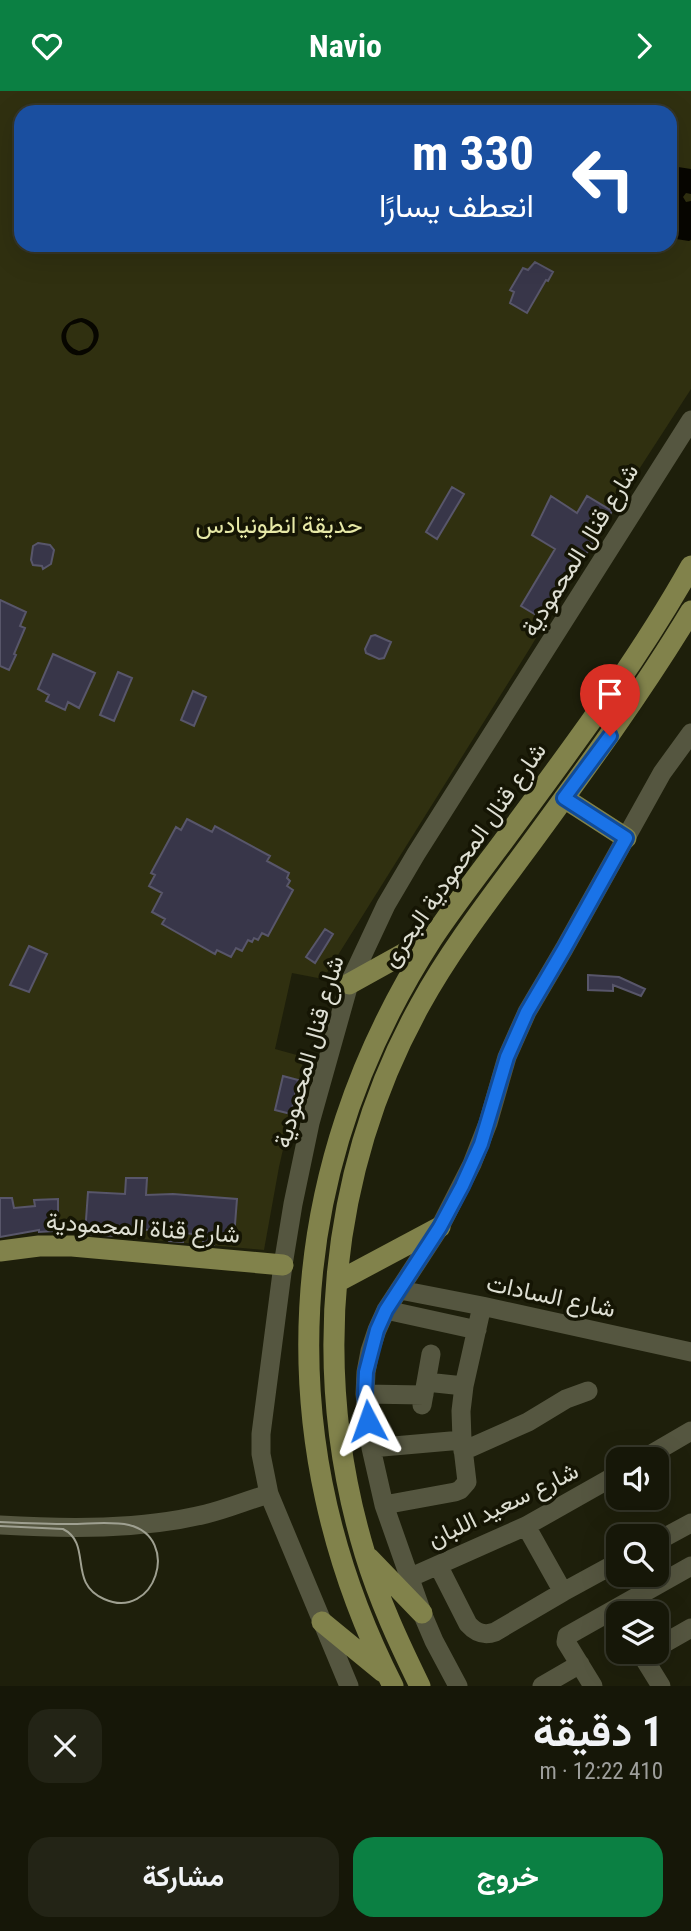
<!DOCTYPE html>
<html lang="ar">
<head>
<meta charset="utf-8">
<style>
  body { margin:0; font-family:"Roboto Condensed",Vazirmatn,sans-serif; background:#232416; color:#f1f3f6; direction:rtl; height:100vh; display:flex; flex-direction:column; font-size:26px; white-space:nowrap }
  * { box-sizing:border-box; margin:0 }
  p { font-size:23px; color:#9e9f9c }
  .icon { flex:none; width:38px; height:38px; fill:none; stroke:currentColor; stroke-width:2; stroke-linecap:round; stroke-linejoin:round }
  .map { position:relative; height:1595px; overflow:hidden; direction:ltr }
  .details { display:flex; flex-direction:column; background:#161708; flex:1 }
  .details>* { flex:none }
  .hud { position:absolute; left:14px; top:14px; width:663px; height:147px; border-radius:21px; box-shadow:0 7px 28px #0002,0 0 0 2px #353629; direction:rtl; background:#1a4fa0; color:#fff; overflow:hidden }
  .controls { position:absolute; left:606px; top:1356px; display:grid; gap:14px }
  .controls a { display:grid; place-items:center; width:63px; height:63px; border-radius:14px; background:#161708; box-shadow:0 7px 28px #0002,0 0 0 2px #353629; font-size:35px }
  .pin { position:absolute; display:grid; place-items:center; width:60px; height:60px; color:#fff; margin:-72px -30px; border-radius:50% 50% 50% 0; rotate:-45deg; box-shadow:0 0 7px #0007 }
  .pin .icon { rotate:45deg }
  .me { position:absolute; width:77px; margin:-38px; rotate:356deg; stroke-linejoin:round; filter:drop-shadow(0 0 5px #0008) }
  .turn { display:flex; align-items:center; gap:24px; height:147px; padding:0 28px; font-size:32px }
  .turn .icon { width:91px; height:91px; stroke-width:2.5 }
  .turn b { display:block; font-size:49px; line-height:60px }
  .round { display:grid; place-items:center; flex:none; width:74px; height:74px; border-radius:21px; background:#232416 }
  .summary { display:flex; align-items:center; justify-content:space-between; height:119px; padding:0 28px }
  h1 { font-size:42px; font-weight:700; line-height:52px }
  .primary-button { display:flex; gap:14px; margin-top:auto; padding:14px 28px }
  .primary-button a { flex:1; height:80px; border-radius:21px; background:#0b8043; color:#fff; font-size:28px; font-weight:700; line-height:80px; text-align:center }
  .primary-button a+a { background:#232416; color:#f1f3f6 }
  header { display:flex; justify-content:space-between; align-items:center; height:91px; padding:0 28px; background:#0b8043; color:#fff; font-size:32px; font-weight:700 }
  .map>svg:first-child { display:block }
  .green { fill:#303010; fill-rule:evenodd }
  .water { fill:#070600; fill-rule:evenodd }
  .building { fill:#383649; stroke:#58566a; stroke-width:2 }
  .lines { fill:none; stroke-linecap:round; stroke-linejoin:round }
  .minor { stroke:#555640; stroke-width:19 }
  .major { stroke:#81824b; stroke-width:21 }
  .tram { stroke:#9fa091; stroke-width:2 }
  .route-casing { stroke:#114b97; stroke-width:18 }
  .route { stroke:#1a73e8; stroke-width:12 }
  .labels { text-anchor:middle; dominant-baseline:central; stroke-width:7; stroke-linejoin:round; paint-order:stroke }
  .park-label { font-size:24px; fill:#e7e9a7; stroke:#151504 }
  .street-label { font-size:24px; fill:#dedfd3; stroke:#151504 }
</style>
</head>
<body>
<header><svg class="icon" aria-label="forward" viewBox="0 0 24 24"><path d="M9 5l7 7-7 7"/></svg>Navio<svg class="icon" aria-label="heart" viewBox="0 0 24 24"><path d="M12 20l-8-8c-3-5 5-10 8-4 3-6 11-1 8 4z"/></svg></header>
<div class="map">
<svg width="691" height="1595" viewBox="0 0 691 1595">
  <rect width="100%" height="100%" fill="#1e1f0b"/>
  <path class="green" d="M 0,0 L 691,0 L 691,298 L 612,420 L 530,557 L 323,888 L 292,882 L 275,958 L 304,966 L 279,1076 L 264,1159 L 54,1140 L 39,1141 L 39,1139 L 0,1146 ZM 21,21 L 670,21 L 670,154 L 21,154 Z"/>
  <path class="water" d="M 670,72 L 678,76 L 691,78 L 691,103 L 686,102 L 683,106 L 686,111 L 691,110 L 691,149 L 689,150 L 676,148 L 670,141 Z
    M 82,227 C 121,237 82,284 64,255 C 56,241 68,228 82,227 ZM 81,231 C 94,235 98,247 88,257 L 79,260 C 66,256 62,244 71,234 Z"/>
  <path class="building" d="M 535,171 L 553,181 L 548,190 L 546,189 L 527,222 L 510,212 L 514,201 L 510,199 L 523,177 L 528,179 Z
    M 452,396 L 464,403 L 437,448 L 426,441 Z
    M 551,405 L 577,422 L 587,405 L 612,420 L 546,530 L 521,515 L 555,458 L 532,444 Z
    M 38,452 L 50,454 L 54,459 L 51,473 L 43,478 L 42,475 L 33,474 L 31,469 L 33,455 Z
    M 0,509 L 26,521 L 20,535 L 25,537 L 14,563 L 16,564 L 9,579 L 0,575 Z
    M 375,544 L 391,551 L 384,567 L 379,568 L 366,562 L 365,558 L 371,545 Z
    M 53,563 L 95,582 L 79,617 L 68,611 L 65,619 L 46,610 L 49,604 L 38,598 Z
    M 118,581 L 132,587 L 114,630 L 100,624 Z
    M 193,600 L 206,606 L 194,635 L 181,629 Z
    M 187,728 L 212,741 L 215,735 L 270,765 L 267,770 L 289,782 L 287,787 L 290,790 L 287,795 L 293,799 L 268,845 L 262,842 L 258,849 L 254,847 L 252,851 L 248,849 L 242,860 L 236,857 L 231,866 L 217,859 L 215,863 L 162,833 L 165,828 L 152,821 L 162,802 L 149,795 L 155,784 L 151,782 L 176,736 L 181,739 Z
    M 325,838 L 333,843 L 315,872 L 306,866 Z
    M 29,855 L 47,863 L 29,901 L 10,894 Z
    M 588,884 L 619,886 L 645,898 L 641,905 L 613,894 L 613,900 L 588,899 Z
    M 283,985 L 298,989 L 291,1023 L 275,1019 Z
    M 126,1087 L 147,1087 L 146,1104 L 173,1103 L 237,1108 L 234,1146 L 215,1145 L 214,1154 L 203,1153 L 203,1144 L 184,1142 L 183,1151 L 169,1150 L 170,1141 L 116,1136 L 115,1145 L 85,1143 L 88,1101 L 125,1103 Z
    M 0,1107 L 12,1107 L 14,1117 L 35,1115 L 34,1109 L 58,1108 L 58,1133 L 54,1134 L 54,1140 L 39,1141 L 39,1139 L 0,1146 Z"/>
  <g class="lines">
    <path class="minor" d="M 400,1199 L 482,1215 L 691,1261
      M 386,1219 L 477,1239
      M 426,1291 L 464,1295
      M 365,1303 L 424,1304
      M 422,1314 L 431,1263
      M 371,1357 L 462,1349
      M 463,1360 L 528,1331 L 566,1308 L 588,1300
      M 643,1368 L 691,1340
      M 384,1414 L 455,1401 L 460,1399 L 467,1391 L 462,1349 L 461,1320 L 464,1295 L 482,1215
      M 0,1434 C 68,1438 140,1439 206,1423 C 227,1418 248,1409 269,1403
      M 526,1435 L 563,1501
      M 656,1451 L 691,1432
      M 438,1474 L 468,1533 C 476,1542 484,1545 495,1541 L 563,1501 L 618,1471
      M 409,1487 L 526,1435 L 618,1383
      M 656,1557 L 691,1537
      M 640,1561 L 661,1595
      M 349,1595 L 269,1403 L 261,1363 L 261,1343 L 283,1174 L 293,1113 L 310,1032 L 349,893 L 386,814 L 416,763 L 691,329
      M 458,1595 L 434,1550 L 422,1522 L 384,1414 L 371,1357 L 365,1303 L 366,1281 L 370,1260 L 377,1239 L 386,1219 L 440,1136 L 472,1073 L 488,1032 L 507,966 L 527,921 L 564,858 L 662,682 L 691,642
      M 542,1595 L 580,1573
      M 593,1595 L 566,1551 L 567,1545 L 691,1475"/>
    <path class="major" d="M 564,707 L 626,747
      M 349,893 L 432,847
      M 0,1160 L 39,1155 L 72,1155 L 283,1174
      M 337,1191 L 440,1136
      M 369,1467 L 422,1522
      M 322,1531 L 383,1581
      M 393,1595 C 268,1349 283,1080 432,848 C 454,815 478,784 502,752 C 568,662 636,573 691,475
      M 420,1595 C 399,1552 379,1509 365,1463 C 310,1281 328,1080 420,914 C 452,856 493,804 532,751 C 587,676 642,601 691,520"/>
    <path class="tram" d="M 0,1431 C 23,1432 47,1433 70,1433 C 89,1433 111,1430 129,1434 C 182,1447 155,1531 104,1508 C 67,1492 93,1453 63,1438 L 0,1435"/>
  </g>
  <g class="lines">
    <g class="route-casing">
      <path id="route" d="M 368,1330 L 365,1303 L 366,1281 L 377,1239 L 386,1219 L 440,1136 L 462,1095 L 481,1053 L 507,966 L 527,921 L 564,858 L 626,747 L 564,707 L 610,645"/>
    </g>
    <use href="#route" class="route"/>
  </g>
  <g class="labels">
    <g class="park-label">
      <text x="279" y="434">حديقة انطونيادس</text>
    </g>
    <g class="street-label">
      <text transform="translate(580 459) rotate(-58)">شارع قنال المحمودية</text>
      <text transform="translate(464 764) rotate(-55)">شارع قنال المحمودية البحرى</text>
      <text transform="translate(309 961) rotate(-74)">شارع قنال المحمودية</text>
      <text transform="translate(143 1137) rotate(4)">شارع قناة المحمودية</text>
      <text transform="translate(551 1205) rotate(12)">شارع السادات</text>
      <text transform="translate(503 1414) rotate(-26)">شارع سعيد اللبان</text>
    </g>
  </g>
</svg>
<div class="controls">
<a><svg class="icon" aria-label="sound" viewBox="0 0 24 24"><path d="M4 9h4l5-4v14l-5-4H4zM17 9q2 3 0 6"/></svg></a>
<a><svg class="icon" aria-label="search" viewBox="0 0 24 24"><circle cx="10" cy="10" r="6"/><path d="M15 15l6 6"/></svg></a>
<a><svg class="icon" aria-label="layers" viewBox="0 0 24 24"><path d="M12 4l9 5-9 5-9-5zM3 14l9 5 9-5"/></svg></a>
</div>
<div class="pin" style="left:610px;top:645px;background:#d93025"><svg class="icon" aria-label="arrive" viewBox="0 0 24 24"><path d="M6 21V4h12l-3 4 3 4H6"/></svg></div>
<svg class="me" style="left:368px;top:1330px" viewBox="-20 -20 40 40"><path d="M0-17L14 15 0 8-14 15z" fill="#1a73e8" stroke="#fff" stroke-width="4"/></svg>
<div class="hud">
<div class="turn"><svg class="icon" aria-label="left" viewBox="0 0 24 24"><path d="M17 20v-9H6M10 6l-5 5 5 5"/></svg><div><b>330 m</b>انعطف يسارًا</div></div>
</div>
</div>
<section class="details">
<div class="summary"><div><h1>1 دقيقة</h1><p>410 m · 12:22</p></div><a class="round"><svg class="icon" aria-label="close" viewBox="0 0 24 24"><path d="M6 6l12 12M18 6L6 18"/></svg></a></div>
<div class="primary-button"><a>خروج</a><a>مشاركة</a></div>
</section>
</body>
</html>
